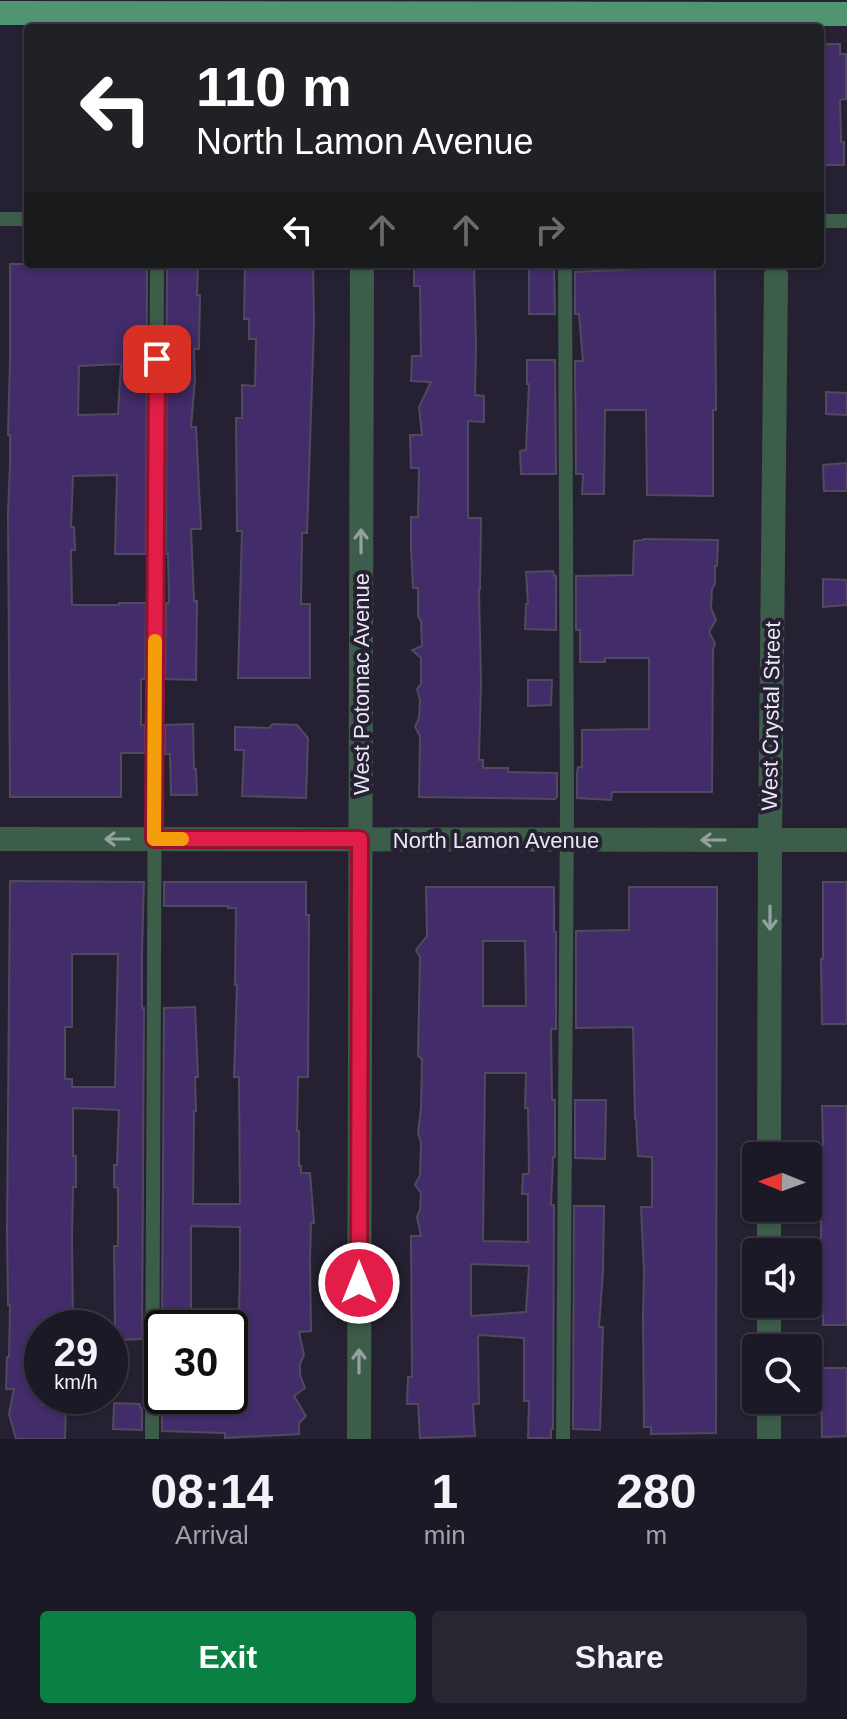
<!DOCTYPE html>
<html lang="en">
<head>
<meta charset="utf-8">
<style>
  body { margin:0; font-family:Arial,sans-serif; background:#292632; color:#f1f3f6; height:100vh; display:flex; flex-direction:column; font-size:30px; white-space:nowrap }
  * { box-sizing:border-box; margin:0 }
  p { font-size:26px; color:#a0a0a7 }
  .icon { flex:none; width:44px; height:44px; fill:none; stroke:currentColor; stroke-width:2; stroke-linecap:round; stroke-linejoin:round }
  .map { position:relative; height:1439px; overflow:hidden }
  .details { display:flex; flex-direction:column; background:#1c1926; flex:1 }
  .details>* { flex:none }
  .banner { position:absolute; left:24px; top:24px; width:800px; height:244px; border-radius:8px; box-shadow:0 2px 6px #0004,0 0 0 2px #3a3843; background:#202124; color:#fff; overflow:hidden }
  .needle { width:52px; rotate:271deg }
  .controls { position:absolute; left:742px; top:1142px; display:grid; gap:16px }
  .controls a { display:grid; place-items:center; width:80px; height:80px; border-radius:8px; background:#1c1926; box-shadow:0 2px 6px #0004,0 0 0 2px #3a3843; font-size:40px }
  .speed { position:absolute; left:24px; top:1310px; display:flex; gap:16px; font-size:40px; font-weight:700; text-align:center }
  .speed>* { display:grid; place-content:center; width:104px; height:104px; border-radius:50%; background:#1c1926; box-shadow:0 2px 6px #0004,0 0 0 2px #3a3843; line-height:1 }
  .speed small { font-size:20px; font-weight:400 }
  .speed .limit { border:4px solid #111; border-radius:12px; background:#fff; color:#111 }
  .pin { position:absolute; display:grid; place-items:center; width:68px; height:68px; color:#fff; margin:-34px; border-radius:16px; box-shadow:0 4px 12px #0006 }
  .me { position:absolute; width:88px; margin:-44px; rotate:0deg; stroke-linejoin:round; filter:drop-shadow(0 0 6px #0008) }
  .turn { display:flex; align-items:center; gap:28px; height:168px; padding:0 40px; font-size:36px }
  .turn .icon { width:104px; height:104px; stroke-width:2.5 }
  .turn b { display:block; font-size:56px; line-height:68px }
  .lanes { display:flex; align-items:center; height:76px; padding:0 40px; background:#0003; justify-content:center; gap:40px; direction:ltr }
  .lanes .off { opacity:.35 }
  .eta { display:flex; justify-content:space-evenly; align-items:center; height:136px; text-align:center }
  .eta b { font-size:48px; font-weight:800; line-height:56px }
  .primary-button { display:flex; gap:16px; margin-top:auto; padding:16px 40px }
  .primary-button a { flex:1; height:92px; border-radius:8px; background:#0b8043; color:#fff; font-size:32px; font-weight:800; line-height:92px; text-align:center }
  .primary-button a+a { background:#292632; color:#f1f3f6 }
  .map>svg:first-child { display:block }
  .building { fill:#422c69; stroke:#4f4a5d; stroke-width:2; fill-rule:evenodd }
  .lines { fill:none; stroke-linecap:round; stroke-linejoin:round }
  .service { stroke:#3d5d4b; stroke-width:14 }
  .minor { stroke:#3d5d4b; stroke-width:24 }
  .primary { stroke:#509471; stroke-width:24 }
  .oneway { stroke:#94a29f }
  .route-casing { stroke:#92132f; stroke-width:20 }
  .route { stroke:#e11d48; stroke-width:14 }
  .slow { stroke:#f59e0b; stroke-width:14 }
  .labels { text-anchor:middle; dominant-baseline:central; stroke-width:8; stroke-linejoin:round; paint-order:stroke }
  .street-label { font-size:22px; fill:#eae7f3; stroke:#262132 }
</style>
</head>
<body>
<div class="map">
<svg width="847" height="1439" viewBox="0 0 847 1439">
  <rect width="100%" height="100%" fill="#262132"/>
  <path class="building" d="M 820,44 L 840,44 L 840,54 L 846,54 L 846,99 L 840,100 L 841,142 L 844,142 L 844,165 L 820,165 Z
    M 10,264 L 147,264 L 146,554 L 115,554 L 117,475 L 73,476 L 71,527 L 74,527 L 75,550 L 71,550 L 72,605 L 119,605 L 119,603 L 146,603 L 145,679 L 141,679 L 141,725 L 145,725 L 145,753 L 121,753 L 121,797 L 10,797 L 8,513 L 10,465 L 10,435 L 8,435 L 10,361 ZM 121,364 L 118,414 L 78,415 L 79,366 Z
    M 167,264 L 198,265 L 197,295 L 200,295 L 199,349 L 194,349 L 195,379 L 191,427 L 196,427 L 201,529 L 191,529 L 194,601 L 197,601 L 196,680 L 165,679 L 166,603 L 169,603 L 168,554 L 166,554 Z
    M 245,264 L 313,264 L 314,324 L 307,533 L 302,533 L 301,604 L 310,604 L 310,678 L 238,678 L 242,531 L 237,531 L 236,418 L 242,418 L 242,385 L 255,386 L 256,339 L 249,339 L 249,319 L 244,319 Z
    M 414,264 L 474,264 L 476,345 L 475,395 L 484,396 L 484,422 L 468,421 L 468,518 L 481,518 L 480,589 L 479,589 L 481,682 L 479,760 L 483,760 L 483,768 L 508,768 L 508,772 L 557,773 L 557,797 L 555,799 L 419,797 L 420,736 L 415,727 L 419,718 L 420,700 L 417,689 L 421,684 L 421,658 L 412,650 L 422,646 L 421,621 L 418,616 L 418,588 L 413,588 L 411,548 L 411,517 L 418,517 L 419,468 L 411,468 L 410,435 L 422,435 L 419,407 L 431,382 L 411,381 L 412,356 L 421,356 L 420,286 L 414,286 Z
    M 529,264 L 554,264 L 555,314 L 529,314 Z
    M 646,264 L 715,265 L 716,410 L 713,410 L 713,496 L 647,495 L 646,410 L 605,410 L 604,494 L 582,494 L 583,474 L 576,474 L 575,361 L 583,361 L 579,314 L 575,314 L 575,272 L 645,269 Z
    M 527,360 L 555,360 L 556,474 L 521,474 L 520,451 L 526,450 L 529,384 L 527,384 Z
    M 826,392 L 847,393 L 847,415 L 826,414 Z
    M 847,463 L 847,491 L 824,491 L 823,465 Z
    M 644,539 L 718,540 L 717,566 L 715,566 L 715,584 L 712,589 L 711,608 L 716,620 L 709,632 L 715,643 L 713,650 L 712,792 L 612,792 L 611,800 L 577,798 L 577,773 L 578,767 L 582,767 L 582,730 L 649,729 L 649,658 L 605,658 L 605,662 L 580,662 L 580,630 L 576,630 L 576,576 L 633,575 L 634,541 L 644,540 Z
    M 553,571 L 554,576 L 556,576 L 556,630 L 525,629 L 526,604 L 528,604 L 526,572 Z
    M 823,579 L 847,580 L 847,605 L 823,607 Z
    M 528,680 L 552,680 L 551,705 L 528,706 Z
    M 193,724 L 194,769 L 196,769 L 197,795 L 171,795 L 170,754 L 165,754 L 165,725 Z
    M 273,724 L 297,725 L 308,738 L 306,798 L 242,796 L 244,750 L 235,750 L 235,727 L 269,728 Z
    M 10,881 L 144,882 L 142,950 L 142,1008 L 144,1008 L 142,1339 L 118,1340 L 118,1328 L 115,1328 L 114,1246 L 118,1246 L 118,1188 L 114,1187 L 114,1165 L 117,1165 L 119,1110 L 73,1108 L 73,1156 L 76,1156 L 76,1187 L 73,1187 L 72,1236 L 73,1328 L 42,1328 L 42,1405 L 66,1405 L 65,1439 L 16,1439 L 9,1414 L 14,1389 L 6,1389 L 7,1357 L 9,1357 L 10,1305 L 8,1305 L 7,1231 ZM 72,954 L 118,954 L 115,1087 L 72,1087 L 72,1079 L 65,1079 L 65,1027 L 72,1027 Z
    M 164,882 L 306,882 L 306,915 L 309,915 L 308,1077 L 298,1077 L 297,1131 L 299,1131 L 299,1166 L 301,1166 L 301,1173 L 310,1173 L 314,1223 L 311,1223 L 310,1260 L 311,1331 L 299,1332 L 304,1355 L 300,1364 L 300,1375 L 305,1388 L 294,1396 L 306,1416 L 299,1423 L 299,1434 L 225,1438 L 225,1433 L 162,1431 L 162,1409 L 225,1411 L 224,1396 L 230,1396 L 230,1350 L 237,1350 L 236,1314 L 239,1314 L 240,1266 L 240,1227 L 191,1226 L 191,1328 L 162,1328 L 164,1008 L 195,1007 L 198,1077 L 195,1077 L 196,1111 L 194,1111 L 193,1204 L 240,1204 L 239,1077 L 234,1077 L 237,985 L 235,985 L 236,908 L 228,908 L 228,906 L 164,906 Z
    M 823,882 L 847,882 L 847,1024 L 822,1024 L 821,959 L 823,959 Z
    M 426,887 L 554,887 L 554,932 L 556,932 L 556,1029 L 551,1029 L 552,1100 L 555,1100 L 555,1157 L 553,1157 L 551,1205 L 554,1205 L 553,1429 L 551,1429 L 551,1438 L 528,1438 L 529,1401 L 524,1401 L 524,1338 L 480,1335 L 478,1337 L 479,1404 L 473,1404 L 475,1436 L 420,1438 L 418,1404 L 407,1404 L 408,1377 L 412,1377 L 411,1236 L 421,1236 L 417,1217 L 420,1210 L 421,1193 L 415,1185 L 420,1175 L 421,1142 L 418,1134 L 421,1107 L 422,1059 L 418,1056 L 420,957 L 416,950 L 427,936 ZM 483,941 L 525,941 L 526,1006 L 483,1006 ZM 485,1073 L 526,1073 L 525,1108 L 528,1108 L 529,1172 L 528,1174 L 523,1174 L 522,1194 L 528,1194 L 528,1242 L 483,1241 ZM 471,1264 L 529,1266 L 526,1312 L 471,1316 Z
    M 629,887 L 717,887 L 716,1433 L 651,1434 L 651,1427 L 644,1427 L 643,1316 L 644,1272 L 641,1207 L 652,1207 L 652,1157 L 638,1156 L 636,1119 L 635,1119 L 633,1027 L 576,1028 L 576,931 L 629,930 Z
    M 575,1100 L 606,1100 L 605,1159 L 575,1158 Z
    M 822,1106 L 847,1106 L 847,1325 L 823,1325 L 823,1284 L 821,1284 L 821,1174 L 820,1174 L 820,1145 L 823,1145 Z
    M 574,1206 L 604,1206 L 603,1271 L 599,1327 L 603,1327 L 600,1430 L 573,1429 Z
    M 821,1368 L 847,1368 L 847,1436 L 822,1437 Z
    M 114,1403 L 140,1404 L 140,1408 L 142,1408 L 142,1430 L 113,1429 Z"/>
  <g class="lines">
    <path class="service" d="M 0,219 L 28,219
      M 820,221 L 847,221
      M 152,1439 L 157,264
      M 563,1439 L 567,805 L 565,264"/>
    <path class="minor" d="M 0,839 L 847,840
      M 769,1156 L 770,840 L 776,275
      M 769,1252 L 769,1208
      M 769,1348 L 769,1304
      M 359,1439 L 362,264
      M 769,1439 L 769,1400"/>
    <path class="primary" d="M 0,13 L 847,14"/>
  </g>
  <defs><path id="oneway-shaft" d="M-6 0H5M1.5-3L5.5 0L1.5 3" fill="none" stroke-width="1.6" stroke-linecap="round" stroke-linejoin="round" transform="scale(2)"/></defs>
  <g class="oneway">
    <use href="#oneway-shaft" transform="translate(361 541) rotate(-90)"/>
    <use href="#oneway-shaft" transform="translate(117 839) rotate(180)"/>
    <use href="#oneway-shaft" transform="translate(713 840) rotate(-180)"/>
    <use href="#oneway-shaft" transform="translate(770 918) rotate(90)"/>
    <use href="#oneway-shaft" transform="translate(359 1361) rotate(-90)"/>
  </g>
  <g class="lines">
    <g class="route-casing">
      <path id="route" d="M 157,359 L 154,839 L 360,839 L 359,1283"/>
    </g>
    <use href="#route" class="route"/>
    <path class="slow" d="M 155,641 L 154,839 L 182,839"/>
  </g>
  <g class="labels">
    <g class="street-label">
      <text transform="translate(361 684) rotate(-90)">West Potomac Avenue</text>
      <text transform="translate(771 716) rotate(-89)">West Crystal Street</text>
      <text x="496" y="840">North Lamon Avenue</text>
    </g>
  </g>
</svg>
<div class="controls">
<a><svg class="needle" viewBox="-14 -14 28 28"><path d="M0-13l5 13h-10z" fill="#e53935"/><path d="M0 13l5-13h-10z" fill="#a0a0a7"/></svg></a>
<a><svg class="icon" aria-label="sound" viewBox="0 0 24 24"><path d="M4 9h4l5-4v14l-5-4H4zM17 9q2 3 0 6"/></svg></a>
<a><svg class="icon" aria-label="search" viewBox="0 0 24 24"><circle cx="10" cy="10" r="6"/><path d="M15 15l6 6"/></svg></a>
</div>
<div class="speed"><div>29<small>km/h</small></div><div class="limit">30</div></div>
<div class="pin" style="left:157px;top:359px;background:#d93025"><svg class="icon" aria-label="arrive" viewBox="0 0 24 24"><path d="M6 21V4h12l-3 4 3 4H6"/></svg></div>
<svg class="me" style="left:359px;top:1283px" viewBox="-20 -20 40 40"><circle r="17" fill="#e11d48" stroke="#fff" stroke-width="3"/><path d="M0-11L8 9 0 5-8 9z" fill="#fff"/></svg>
<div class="banner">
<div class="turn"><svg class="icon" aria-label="left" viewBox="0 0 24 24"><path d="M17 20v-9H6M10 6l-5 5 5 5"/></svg><div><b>110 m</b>North Lamon Avenue</div></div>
<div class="lanes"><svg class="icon" aria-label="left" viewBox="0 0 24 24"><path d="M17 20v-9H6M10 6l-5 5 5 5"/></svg><svg class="icon off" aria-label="ahead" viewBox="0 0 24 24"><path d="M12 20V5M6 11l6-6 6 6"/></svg><svg class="icon off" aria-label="ahead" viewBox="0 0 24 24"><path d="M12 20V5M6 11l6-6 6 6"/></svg><svg class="icon off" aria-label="right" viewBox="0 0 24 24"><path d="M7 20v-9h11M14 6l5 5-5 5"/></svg></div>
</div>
</div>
<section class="details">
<div class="eta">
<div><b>08:14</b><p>Arrival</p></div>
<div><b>1</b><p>min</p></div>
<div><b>280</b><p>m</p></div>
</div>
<div class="primary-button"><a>Exit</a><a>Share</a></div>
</section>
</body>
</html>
